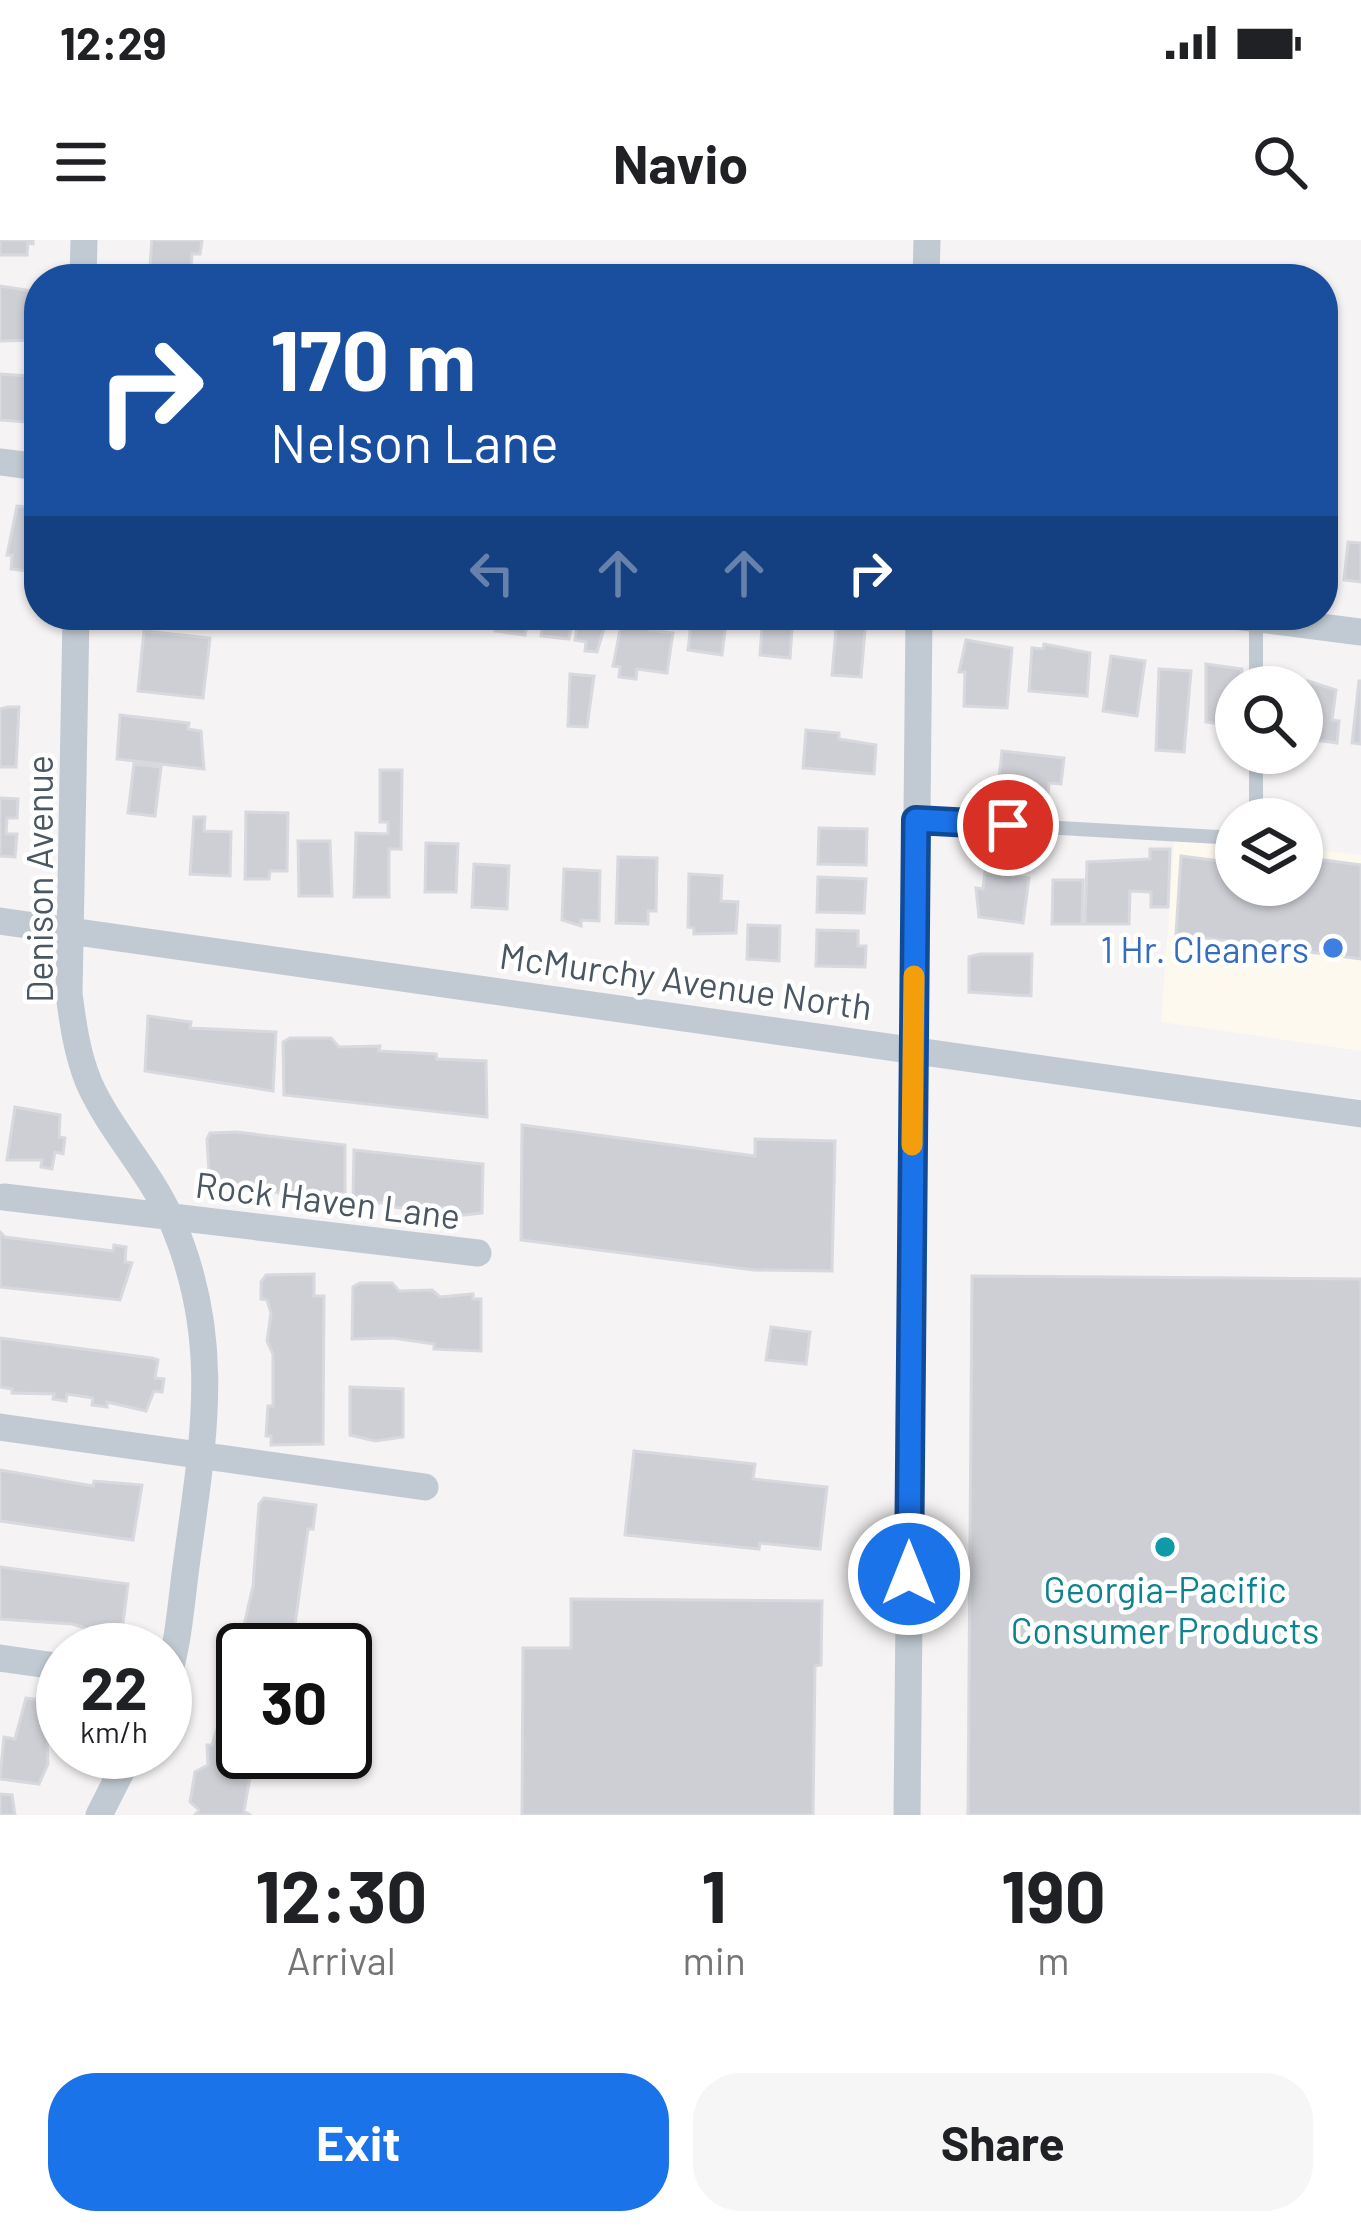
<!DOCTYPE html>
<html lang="en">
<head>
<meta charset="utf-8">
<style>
  body { margin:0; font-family:Barlow,sans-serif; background:#f6f6f6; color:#202124; height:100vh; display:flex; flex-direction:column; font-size:45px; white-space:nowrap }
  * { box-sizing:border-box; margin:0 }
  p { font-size:39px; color:#757577 }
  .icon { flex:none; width:66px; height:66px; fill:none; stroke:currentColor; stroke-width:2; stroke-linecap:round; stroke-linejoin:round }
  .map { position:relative; height:1575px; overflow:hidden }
  .sheet { display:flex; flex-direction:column; background:#fff; flex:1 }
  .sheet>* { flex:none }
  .guide { position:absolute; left:24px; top:24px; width:1314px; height:366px; border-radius:48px; box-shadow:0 3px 9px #0004; background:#1a4fa0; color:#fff; overflow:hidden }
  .tools { position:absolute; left:1215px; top:426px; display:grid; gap:24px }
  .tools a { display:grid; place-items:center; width:108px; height:108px; border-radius:50%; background:#fff; box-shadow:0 3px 9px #0004; font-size:60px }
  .speed { position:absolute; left:36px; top:1383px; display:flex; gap:24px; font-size:60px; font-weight:700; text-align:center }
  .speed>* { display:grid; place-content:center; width:156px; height:156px; border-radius:50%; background:#fff; box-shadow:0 3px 9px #0004; line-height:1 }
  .speed small { font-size:30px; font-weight:400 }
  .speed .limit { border:6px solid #111; border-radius:18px; background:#fff; color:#111 }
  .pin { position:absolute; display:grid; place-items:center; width:102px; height:102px; color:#fff; margin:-51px; border:6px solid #fff; border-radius:50%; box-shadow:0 3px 12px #0007 }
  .me { position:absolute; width:132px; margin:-66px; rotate:0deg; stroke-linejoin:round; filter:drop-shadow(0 0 9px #0008) }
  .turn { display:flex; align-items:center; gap:42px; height:252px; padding:0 48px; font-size:54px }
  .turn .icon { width:156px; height:156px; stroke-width:2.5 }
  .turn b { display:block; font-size:84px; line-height:102px }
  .lanes { display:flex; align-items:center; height:114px; padding:0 48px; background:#0003; justify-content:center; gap:60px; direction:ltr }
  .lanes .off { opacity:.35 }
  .eta { display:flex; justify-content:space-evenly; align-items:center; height:204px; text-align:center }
  .eta b { font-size:72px; font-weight:700; line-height:84px }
  .primary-button { display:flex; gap:24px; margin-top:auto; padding:24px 48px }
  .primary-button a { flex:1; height:138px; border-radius:48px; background:#1a73e8; color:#fff; font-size:48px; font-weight:700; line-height:138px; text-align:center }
  .primary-button a+a { background:#f6f6f6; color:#202124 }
  .status { display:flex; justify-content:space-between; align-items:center; height:84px; padding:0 60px; background:#fff; direction:ltr }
  .status svg { height:33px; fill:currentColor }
  header { display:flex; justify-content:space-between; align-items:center; height:156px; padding:0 48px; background:#fff; font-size:54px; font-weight:700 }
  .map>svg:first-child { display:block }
  .commercial { fill:#fdf9ef }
  .building { fill:#cdcfd5; stroke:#d7d9de; stroke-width:3 }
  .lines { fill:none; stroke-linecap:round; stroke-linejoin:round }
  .service { stroke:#c1cad2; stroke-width:14 }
  .minor { stroke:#c1cad2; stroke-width:27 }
  .route-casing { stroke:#114b97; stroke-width:30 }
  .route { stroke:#1a73e8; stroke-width:21 }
  .slow { stroke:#f59e0b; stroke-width:21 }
  .shop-dot { fill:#3f7fe0; stroke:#fff; stroke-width:4.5 }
  .culture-dot { fill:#0f9aa8; stroke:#fff; stroke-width:4.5 }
  .labels { text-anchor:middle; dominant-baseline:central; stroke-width:9; stroke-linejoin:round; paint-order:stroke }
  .street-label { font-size:36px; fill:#4a5661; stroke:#fff }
  .shop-label { font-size:36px; fill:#366cbe; stroke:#fff; text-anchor:end }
  .culture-label { font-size:36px; fill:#0d838f; stroke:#fff }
</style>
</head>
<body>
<div class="status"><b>12:29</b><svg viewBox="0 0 49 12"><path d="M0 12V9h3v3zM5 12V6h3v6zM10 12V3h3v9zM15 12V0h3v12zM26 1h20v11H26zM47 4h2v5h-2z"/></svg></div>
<header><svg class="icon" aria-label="menu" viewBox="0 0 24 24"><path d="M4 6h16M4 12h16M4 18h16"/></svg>Navio<svg class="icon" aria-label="search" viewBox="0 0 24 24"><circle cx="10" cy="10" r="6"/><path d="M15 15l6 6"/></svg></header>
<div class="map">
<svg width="1361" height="1575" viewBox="0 0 1361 1575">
  <rect width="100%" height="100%" fill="#f5f3f3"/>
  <path class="commercial" d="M 1175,593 L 1236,600 L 1236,645 L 1302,645 L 1302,608 L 1361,615 L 1361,811 L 1161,782 Z"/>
  <path class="building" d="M 0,0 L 33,0 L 33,4 L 28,3 L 27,15 L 0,15 Z
    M 152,0 L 202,0 L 200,14 L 192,14 L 191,29 L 150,26 Z
    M 427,26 L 465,31 L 464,39 L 425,39 Z
    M 0,46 L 39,52 L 37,100 L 0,101 Z
    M 0,134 L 28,136 L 28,147 L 37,147 L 36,175 L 26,174 L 26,182 L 0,180 Z
    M 17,266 L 39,268 L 35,332 L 11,329 L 12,315 L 7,315 Z
    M 1348,302 L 1361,303 L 1361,342 L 1344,340 Z
    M 529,375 L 525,395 L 495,391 L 492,375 Z
    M 544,375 L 573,375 L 569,399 L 541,396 Z
    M 579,375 L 608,375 L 597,412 L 585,411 L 586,402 L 575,400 Z
    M 623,375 L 651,375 L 649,390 L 673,393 L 667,433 L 637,429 L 636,439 L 619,437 L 620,427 L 613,426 Z
    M 692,375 L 727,375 L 722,415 L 688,410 Z
    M 763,375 L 793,375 L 790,418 L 760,415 Z
    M 837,377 L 866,379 L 861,437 L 832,435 Z
    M 144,391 L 210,398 L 203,458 L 138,451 Z
    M 966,400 L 1012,408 L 1007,468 L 964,466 L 965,432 L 959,432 Z
    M 1044,404 L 1090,413 L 1087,456 L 1029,451 L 1032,408 L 1043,409 Z
    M 1111,416 L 1145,421 L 1137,476 L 1103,471 Z
    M 1206,424 L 1242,429 L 1236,471 L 1229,470 L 1228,485 L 1206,482 Z
    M 1159,429 L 1191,431 L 1184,512 L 1156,510 Z
    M 570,434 L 594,436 L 587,487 L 568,486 Z
    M 1308,441 L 1336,450 L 1332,480 L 1339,481 L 1337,503 L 1316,500 L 1308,503 L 1307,512 L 1302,512 L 1302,447 L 1292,447 L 1308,446 Z
    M 1359,441 L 1361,441 L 1361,504 L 1352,503 Z
    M 8,467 L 19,467 L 16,527 L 0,527 L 0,469 Z
    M 120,475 L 189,483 L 188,489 L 201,491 L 204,529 L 117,519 Z
    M 806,490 L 839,493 L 839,499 L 876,505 L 874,534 L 803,528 Z
    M 1002,511 L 1064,518 L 1061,544 L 1049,543 L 1047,562 L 997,557 Z
    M 134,524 L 161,527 L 155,576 L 128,573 Z
    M 380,530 L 402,530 L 401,609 L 389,609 L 389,657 L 354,657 L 356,593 L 388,594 L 388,582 L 380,582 Z
    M 0,558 L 18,559 L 17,578 L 7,578 L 6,594 L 17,594 L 15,617 L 0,616 Z
    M 246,572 L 288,573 L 287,631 L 270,631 L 269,639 L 245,639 Z
    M 194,577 L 205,577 L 204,591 L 231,592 L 230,636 L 190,634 Z
    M 819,588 L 867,589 L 866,625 L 818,624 Z
    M 298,601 L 330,601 L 332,656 L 299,656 Z
    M 426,603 L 458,604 L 456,652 L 425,652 Z
    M 1150,609 L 1170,609 L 1168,667 L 1151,667 L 1151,652 L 1130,651 L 1129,684 L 1085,684 L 1087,622 L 1150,619 Z
    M 1181,616 L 1236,623 L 1236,645 L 1302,645 L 1302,617 L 1361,625 L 1361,719 L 1176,694 Z
    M 618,617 L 657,618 L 656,671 L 648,671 L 648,684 L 616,683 Z
    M 474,624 L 509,626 L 507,669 L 472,667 Z
    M 564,629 L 600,631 L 599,681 L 581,680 L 581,686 L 562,680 Z
    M 985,632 L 1029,638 L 1023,683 L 979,677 L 976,648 L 983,649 Z
    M 689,634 L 722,636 L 721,661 L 738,662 L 736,693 L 694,694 L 694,688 L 688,687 Z
    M 818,637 L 866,639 L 864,673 L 817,672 Z
    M 1053,640 L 1083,640 L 1082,684 L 1052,684 Z
    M 748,685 L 780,686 L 779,721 L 747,719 Z
    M 817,690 L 858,691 L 858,706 L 866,706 L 865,727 L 816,726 Z
    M 980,714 L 1032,714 L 1031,756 L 969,752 L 969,717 Z
    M 148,776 L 191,782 L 190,788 L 276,792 L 273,851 L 145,831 Z
    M 290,798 L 331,798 L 339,807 L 380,806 L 379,811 L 436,814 L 437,819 L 486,821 L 487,877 L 284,855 L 283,802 Z
    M 15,867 L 60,875 L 59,897 L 65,898 L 63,914 L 55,912 L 52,929 L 41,927 L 42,920 L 7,920 Z
    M 522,885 L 755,916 L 755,899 L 835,901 L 832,1031 L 754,1030 L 521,1000 Z
    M 236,892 L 345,905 L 345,953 L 319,958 L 278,953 L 254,942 L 255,947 L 227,944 L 228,949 L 210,949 L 207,899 L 210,893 Z
    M 354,910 L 483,924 L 482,973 L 456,976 L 443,968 L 415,970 L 394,967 L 394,961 L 374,964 L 353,959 Z
    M 0,992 L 5,997 L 113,1011 L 114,1005 L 126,1007 L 125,1022 L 132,1023 L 120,1060 L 0,1047 Z
    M 314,1034 L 314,1056 L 324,1056 L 323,1204 L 271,1205 L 271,1196 L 266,1196 L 268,1166 L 273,1166 L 273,1114 L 267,1101 L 271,1073 L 267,1060 L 261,1059 L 261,1042 L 266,1035 Z
    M 972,1036 L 1361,1039 L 1361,1575 L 968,1575 Z
    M 360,1043 L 392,1043 L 399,1051 L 432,1050 L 440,1057 L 473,1054 L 473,1059 L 481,1059 L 481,1111 L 434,1109 L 434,1104 L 393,1098 L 352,1099 L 353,1047 Z
    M 771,1087 L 810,1092 L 806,1124 L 766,1120 Z
    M 0,1098 L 152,1118 L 158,1120 L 155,1138 L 164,1139 L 162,1152 L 154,1151 L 146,1171 L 107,1162 L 107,1167 L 92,1165 L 93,1158 L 67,1154 L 66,1161 L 53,1159 L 54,1154 L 12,1153 L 12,1149 L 0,1147 Z
    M 350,1147 L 403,1149 L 403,1197 L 375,1201 L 350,1195 Z
    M 634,1211 L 755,1224 L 753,1239 L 827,1247 L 820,1309 L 760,1303 L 759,1309 L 625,1295 Z
    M 0,1230 L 93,1246 L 94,1241 L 142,1245 L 133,1300 L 0,1281 Z
    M 264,1258 L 316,1265 L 313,1289 L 308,1289 L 292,1407 L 296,1410 L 243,1410 L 243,1425 L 237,1415 L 253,1346 L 259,1264 Z
    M 0,1327 L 128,1344 L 121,1399 L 72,1384 L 0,1379 Z
    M 571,1359 L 822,1361 L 821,1425 L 815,1426 L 813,1575 L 522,1575 L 523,1408 L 571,1408 Z
    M 235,1446 L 243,1447 L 243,1512 L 264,1512 L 256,1537 L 250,1537 L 244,1571 L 250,1575 L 195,1575 L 199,1570 L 190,1562 L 195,1532 L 208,1525 L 207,1505 L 212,1505 L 218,1486 L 225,1486 Z
    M 26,1458 L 63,1463 L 61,1505 L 47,1503 L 48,1524 L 39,1544 L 0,1539 L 4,1497 L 15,1499 Z
    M 0,1554 L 12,1555 L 15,1575 L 0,1575 Z"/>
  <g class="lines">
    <path class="service" d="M 1256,379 L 1256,447
      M 1256,513 L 1256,579
      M 917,580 L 1236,598"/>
    <path class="minor" d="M 83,39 L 84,0
      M 926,39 L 927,0
      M 0,222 L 39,227
      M 76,375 L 69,754 C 73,784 77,814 89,843 C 110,890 148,929 170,977 C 223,1095 204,1196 187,1319 C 181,1361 179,1406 165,1446
      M 1227,375 L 1361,392
      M 0,681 L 1361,874
      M 4,957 L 478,1013
      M 0,1187 L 425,1247
      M 0,1418 L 63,1427
      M 99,1575 L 131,1512
      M 907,1575 L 919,375"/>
  </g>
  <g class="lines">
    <g class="route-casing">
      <path id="route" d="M 909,1334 L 916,580 L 1008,585"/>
    </g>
    <use href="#route" class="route"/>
    <path class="slow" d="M 912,905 L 914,736"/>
  </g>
  <circle class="shop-dot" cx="1333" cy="708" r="12"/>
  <circle class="culture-dot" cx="1165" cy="1307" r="12"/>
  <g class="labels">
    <g class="street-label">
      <text transform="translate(38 639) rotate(-90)">Denison Avenue</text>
      <text transform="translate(686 740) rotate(8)">McMurchy Avenue North</text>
      <text transform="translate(328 959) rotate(7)">Rock Haven Lane</text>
    </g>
    <g class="shop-label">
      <text x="1309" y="708">1 Hr. Cleaners</text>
    </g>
    <g class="culture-label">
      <text x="1165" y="1348">Georgia-Pacific<tspan x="1165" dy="41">Consumer Products</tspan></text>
    </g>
  </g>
</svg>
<div class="tools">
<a><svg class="icon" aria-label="search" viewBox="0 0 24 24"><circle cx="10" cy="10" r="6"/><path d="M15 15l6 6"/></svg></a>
<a><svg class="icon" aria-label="layers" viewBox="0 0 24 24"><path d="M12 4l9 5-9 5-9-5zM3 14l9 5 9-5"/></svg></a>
</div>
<div class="speed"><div>22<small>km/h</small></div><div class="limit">30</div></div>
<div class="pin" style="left:1008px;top:585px;background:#d93025"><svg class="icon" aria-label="arrive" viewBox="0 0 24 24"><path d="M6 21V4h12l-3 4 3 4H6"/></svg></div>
<svg class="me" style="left:909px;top:1334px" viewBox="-20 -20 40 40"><circle r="17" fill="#1a73e8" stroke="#fff" stroke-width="3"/><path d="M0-11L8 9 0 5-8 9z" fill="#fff"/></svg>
<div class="guide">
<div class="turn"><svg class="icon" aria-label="right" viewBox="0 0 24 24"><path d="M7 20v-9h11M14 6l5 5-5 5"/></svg><div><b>170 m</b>Nelson Lane</div></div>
<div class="lanes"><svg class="icon off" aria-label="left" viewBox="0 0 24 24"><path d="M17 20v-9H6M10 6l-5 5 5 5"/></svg><svg class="icon off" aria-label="ahead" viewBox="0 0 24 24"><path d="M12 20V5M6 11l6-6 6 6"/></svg><svg class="icon off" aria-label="ahead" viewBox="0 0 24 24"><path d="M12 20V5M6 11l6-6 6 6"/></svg><svg class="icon" aria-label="right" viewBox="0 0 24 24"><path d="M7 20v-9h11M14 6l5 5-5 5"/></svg></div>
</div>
</div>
<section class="sheet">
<div class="eta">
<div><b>12:30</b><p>Arrival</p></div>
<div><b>1</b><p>min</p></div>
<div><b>190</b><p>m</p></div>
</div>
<div class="primary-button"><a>Exit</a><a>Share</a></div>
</section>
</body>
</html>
